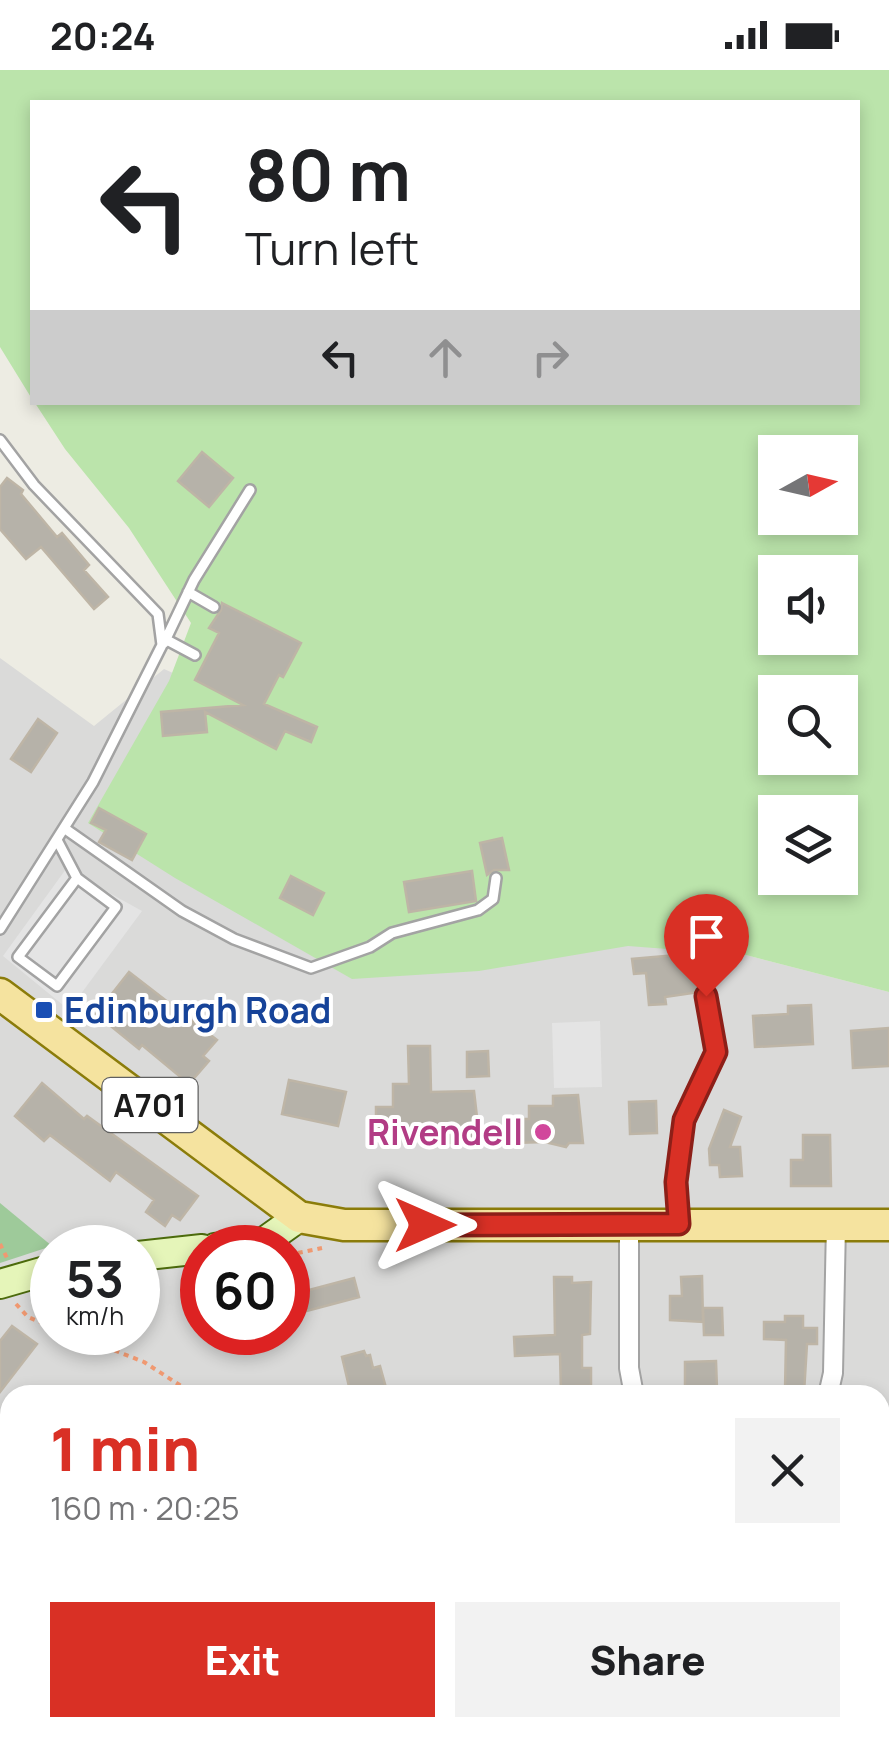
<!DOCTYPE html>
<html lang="en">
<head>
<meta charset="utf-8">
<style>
  body { margin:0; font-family:Manrope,sans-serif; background:#f2f2f2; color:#202124; height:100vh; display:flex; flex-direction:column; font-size:38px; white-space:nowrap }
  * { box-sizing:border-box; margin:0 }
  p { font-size:32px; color:#757577 }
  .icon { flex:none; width:55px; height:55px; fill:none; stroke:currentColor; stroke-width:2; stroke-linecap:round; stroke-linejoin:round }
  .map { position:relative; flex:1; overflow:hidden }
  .drawer { position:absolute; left:0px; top:1315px; width:890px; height:352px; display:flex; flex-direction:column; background:#fff; border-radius:30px 30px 0 0; box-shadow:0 5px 15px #0003 }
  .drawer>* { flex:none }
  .top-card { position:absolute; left:30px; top:30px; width:830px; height:305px; border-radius:0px; box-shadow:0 5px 15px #0003; background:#fff; color:#202124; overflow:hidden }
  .needle { width:65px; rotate:82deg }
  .tools { position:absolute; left:758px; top:365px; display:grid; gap:20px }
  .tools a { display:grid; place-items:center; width:100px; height:100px; border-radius:0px; background:#fff; box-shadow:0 5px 15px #0003; font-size:50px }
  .speed { position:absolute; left:30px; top:1155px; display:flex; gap:20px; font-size:50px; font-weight:700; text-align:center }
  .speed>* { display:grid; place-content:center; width:130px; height:130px; border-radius:50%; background:#fff; box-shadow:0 5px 15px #0003; line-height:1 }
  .speed small { font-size:25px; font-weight:400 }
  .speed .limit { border:15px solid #d22; background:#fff; color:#111 }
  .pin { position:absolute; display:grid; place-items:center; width:85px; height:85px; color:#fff; margin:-102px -42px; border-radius:50% 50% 50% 0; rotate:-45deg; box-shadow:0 0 10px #0007 }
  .pin .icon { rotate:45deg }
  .me { position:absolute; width:110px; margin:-55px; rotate:90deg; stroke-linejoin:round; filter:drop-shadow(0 0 8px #0008) }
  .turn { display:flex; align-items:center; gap:35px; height:210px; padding:0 50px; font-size:45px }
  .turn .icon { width:130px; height:130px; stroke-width:2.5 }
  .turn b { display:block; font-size:70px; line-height:85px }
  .lanes { display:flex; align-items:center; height:95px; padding:0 50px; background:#0003; justify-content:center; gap:50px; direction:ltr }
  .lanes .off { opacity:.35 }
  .round { display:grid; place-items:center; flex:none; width:105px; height:105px; border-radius:0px; background:#f2f2f2 }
  .overview { display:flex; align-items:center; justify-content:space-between; height:170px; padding:0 50px }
  h1 { font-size:60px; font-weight:800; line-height:75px; color:#d93025 }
  .action { display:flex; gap:20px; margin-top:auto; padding:20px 50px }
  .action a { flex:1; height:115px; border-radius:0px; background:#d93025; color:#fff; font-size:40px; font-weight:800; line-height:115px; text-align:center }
  .action a+a { background:#f2f2f2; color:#202124 }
  .status { display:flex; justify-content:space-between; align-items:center; height:70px; padding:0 50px; background:#fff; direction:ltr }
  .status svg { height:28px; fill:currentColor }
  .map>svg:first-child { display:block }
  .residential { fill:#dadad9; fill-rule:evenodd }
  .grass { fill:#bbe4ab; fill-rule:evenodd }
  .forest { fill:#9eca9a }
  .parking { fill:#e4e4e4 }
  .building { fill:#b6b2a9; stroke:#beb5a6; stroke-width:2.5 }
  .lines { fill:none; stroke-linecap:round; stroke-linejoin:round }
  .lane-casing { stroke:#a3a3a3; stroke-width:14 }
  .street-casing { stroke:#a3a3a3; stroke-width:22 }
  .secondary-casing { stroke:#4c6b0c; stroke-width:32 }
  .primary-casing { stroke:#8b7c0a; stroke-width:35 }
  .path { stroke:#f09971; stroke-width:4; stroke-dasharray:5 5; stroke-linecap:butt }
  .lane { stroke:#fff; stroke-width:9 }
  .street { stroke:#fff; stroke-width:18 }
  .secondary { stroke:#e5f5b9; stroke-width:28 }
  .primary { stroke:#f5e39f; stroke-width:30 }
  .route-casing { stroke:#8d1f18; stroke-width:25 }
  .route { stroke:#d93025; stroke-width:18 }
  .transit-dot { fill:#1a4fb4; stroke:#fff; stroke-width:4 }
  .hotel-dot { fill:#d1479c; stroke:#fff; stroke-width:4 }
  .labels { text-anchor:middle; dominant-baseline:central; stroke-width:8; stroke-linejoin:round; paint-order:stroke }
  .shield { fill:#fff; stroke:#606060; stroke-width:2.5 }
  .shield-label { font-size:32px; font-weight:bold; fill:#1c1c1c }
  .transit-label { font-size:35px; font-weight:bold; fill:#164399; stroke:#fff; text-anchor:start }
  .hotel-label { font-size:35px; font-weight:bold; fill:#b23c85; stroke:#fff; text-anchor:end }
</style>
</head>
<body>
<div class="status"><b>20:24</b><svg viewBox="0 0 49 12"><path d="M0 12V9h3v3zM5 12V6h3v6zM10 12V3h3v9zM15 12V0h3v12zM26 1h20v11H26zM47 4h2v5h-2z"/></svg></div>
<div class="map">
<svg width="889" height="1667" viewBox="0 0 889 1667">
  <rect width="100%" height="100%" fill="#edece3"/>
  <path class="residential" d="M 0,588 L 94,656 L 164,599 L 642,812 L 746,885 L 889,922 L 889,1667 L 0,1667 ZM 52,1178 L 138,1178 L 138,1262 L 52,1262 ZM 202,1178 L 288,1178 L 288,1262 L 202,1262 ZM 10,1325 L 880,1325 L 880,1658 L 10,1658 Z"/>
  <path class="grass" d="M 0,0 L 889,0 L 889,922 L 746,885 L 628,876 L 479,901 L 352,909 L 175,808 L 88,753 L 169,611 L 191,553 L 129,458 L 65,379 L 35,333 L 858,332 L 858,32 L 32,32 L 32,329 L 0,277 ZM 775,382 L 840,382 L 840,448 L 775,448 ZM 775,502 L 840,502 L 840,568 L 775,568 ZM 775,622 L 840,622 L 840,688 L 775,688 ZM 775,742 L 840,742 L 840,808 L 775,808 Z"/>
  <path class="forest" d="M 0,1133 L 52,1176 L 0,1193 Z"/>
  <path class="parking" d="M 66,799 L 142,841 L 69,940 L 3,886 Z
    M 600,951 L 602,1017 L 554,1018 L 552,953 Z"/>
  <path class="building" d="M 202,382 L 233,408 L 209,437 L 178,411 Z
    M 7,408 L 23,420 L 21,424 L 57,467 L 62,463 L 89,495 L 84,500 L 108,527 L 94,539 L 41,477 L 26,489 L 0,459 L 0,417 Z
    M 222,533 L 301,573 L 283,607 L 279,605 L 264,634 L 317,657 L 311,672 L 285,661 L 276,679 L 205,642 L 207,662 L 163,666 L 161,642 L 243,635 L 195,610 L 219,563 L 209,558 L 221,540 Z
    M 38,649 L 57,663 L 31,702 L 11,689 Z
    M 99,738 L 146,764 L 132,790 L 99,772 L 106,760 L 91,753 Z
    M 502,768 L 509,800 L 494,800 L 487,805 L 480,773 Z
    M 472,801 L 476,831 L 409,842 L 404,812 Z
    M 291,806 L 324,823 L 313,845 L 280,828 Z
    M 687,884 L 688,903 L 710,901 L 711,920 L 706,918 L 699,922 L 665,927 L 666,934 L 649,935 L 646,903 L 634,904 L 632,889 Z
    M 129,902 L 217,970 L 203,986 L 209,991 L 189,1014 L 142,975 L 139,979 L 96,944 Z
    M 811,935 L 813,974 L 755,977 L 753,946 L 788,944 L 788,936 Z
    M 889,958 L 889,996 L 853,998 L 851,961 Z
    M 408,976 L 430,976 L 431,1022 L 474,1021 L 480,1073 L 440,1073 L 440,1062 L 376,1062 L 376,1037 L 393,1037 L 393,1014 L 409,1014 Z
    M 488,981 L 489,1006 L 467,1007 L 467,982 Z
    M 289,1010 L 346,1022 L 338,1056 L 282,1044 Z
    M 42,1013 L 84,1049 L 87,1046 L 198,1126 L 180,1150 L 172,1145 L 165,1156 L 146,1142 L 154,1130 L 116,1102 L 110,1111 L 50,1065 L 44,1071 L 15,1046 Z
    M 578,1025 L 583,1073 L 569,1073 L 566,1077 L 545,1072 L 515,1073 L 515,1049 L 529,1049 L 529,1036 L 553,1036 L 553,1026 Z
    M 656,1031 L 657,1063 L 630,1064 L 629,1032 Z
    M 724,1040 L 741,1047 L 730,1077 L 740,1077 L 742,1106 L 720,1107 L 719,1095 L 710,1095 L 709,1079 Z
    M 803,1065 L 830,1065 L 831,1116 L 791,1116 L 791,1090 L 803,1090 Z
    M 702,1206 L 703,1252 L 670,1250 L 670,1226 L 682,1226 L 681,1207 Z
    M 554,1207 L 572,1207 L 572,1213 L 591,1212 L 590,1264 L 582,1265 L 582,1298 L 591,1298 L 591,1316 L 576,1316 L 576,1324 L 561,1324 L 560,1284 L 515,1286 L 514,1267 L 555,1265 Z
    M 354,1208 L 359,1227 L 303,1242 L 298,1223 Z
    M 703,1238 L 722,1238 L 723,1265 L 704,1265 Z
    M 785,1246 L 803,1246 L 803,1258 L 817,1258 L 817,1274 L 807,1274 L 804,1323 L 785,1321 L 786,1270 L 764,1269 L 764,1252 L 785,1252 Z
    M 12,1256 L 37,1274 L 0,1322 L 0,1271 Z
    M 364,1281 L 366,1286 L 370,1285 L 373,1298 L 380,1296 L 388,1325 L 351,1325 L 342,1287 Z
    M 716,1291 L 717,1319 L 685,1320 L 685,1292 Z"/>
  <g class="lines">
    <g class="lane-casing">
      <path id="lane" d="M 0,370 L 34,415 L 158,544 L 162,575 L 93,712 L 0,859
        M 188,522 L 214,537
        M 165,569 L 195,585
        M 164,573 L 194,510 L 250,420
        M 64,758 L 182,841 L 234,869 L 311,898 L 370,877 L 392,863 L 478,840 L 493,829 L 496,808
        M 57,770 L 77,808
        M 77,808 L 116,837 L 57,916 L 18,887 Z
        M 679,1151 L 676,1112 L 684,1050 L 716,982 L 706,926
        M 880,1638 L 889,1653
        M 463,1667 L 464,1658"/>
    </g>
    <g class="street-casing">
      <path id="street" d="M 629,1155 L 629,1298 L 634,1325
        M 828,1325 L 833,1303 L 836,1154
        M 0,1472 L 10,1470
        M 3,1554 L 10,1582
        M 0,1603 L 10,1601
        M 30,1658 L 33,1667
        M 220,1658 L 221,1667"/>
    </g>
    <g class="secondary-casing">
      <path id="secondary" d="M 215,1178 L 264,1172 L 299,1147
        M 138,1186 L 202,1179
        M 0,1214 L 52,1199"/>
    </g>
    <g class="primary-casing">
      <path id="primary" d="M 0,924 L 299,1147 L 344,1155 L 889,1155"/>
    </g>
    <path class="path" d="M 0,1174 L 7,1188
      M 288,1185 L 322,1178
      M 16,1234 L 28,1247 L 52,1257
      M 68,1262 L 144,1292 L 195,1325
      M 0,1516 L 3,1534
      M 661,1658 L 665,1667
      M 785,1658 L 812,1667
      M 556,1667 L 557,1658"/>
    <use href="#lane" class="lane"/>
    <use href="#street" class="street"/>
    <use href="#secondary" class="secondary"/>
    <use href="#primary" class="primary"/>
  </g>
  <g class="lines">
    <g class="route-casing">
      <path id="route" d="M 425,1155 L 679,1154 L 676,1112 L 684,1050 L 716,982 L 706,926"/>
    </g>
    <use href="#route" class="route"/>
  </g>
  <rect class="transit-dot" x="34" y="930" width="20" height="20" rx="5"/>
  <circle class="hotel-dot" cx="543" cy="1062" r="10"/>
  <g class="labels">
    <rect class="shield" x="102.5" y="1008" width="95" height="54" rx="8"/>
    <g class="shield-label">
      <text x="150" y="1035">A701</text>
    </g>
    <g class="transit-label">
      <text x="64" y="940">Edinburgh Road</text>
    </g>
    <g class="hotel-label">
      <text x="523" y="1062">Rivendell</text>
    </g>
  </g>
</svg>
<div class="tools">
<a><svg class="needle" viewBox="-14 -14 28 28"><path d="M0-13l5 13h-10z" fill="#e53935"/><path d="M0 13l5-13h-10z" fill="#757577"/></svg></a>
<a><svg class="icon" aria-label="sound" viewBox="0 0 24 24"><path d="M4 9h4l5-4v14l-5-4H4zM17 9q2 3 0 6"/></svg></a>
<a><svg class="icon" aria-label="search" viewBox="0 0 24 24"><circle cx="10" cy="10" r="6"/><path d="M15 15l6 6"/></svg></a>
<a><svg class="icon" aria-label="layers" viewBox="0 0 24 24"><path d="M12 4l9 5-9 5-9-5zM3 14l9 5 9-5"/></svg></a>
</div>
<div class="speed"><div>53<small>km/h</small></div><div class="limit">60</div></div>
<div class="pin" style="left:706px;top:926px;background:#d93025"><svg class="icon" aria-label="arrive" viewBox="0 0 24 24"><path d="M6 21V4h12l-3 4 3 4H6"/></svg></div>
<svg class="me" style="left:425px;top:1155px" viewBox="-20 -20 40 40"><path d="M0-17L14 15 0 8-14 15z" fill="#d93025" stroke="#fff" stroke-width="4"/></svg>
<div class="top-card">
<div class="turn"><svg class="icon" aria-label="left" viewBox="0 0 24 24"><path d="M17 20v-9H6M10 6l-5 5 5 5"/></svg><div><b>80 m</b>Turn left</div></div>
<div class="lanes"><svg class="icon" aria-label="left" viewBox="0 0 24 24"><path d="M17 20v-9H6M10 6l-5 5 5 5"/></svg><svg class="icon off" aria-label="ahead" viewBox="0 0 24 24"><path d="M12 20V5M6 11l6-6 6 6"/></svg><svg class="icon off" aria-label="right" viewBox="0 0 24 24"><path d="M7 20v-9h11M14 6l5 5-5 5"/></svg></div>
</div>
<section class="drawer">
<div class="overview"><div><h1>1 min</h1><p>160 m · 20:25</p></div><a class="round"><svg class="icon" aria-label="close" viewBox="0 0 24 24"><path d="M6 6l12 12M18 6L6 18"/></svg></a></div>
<div class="action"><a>Exit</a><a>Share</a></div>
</section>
</div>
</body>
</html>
